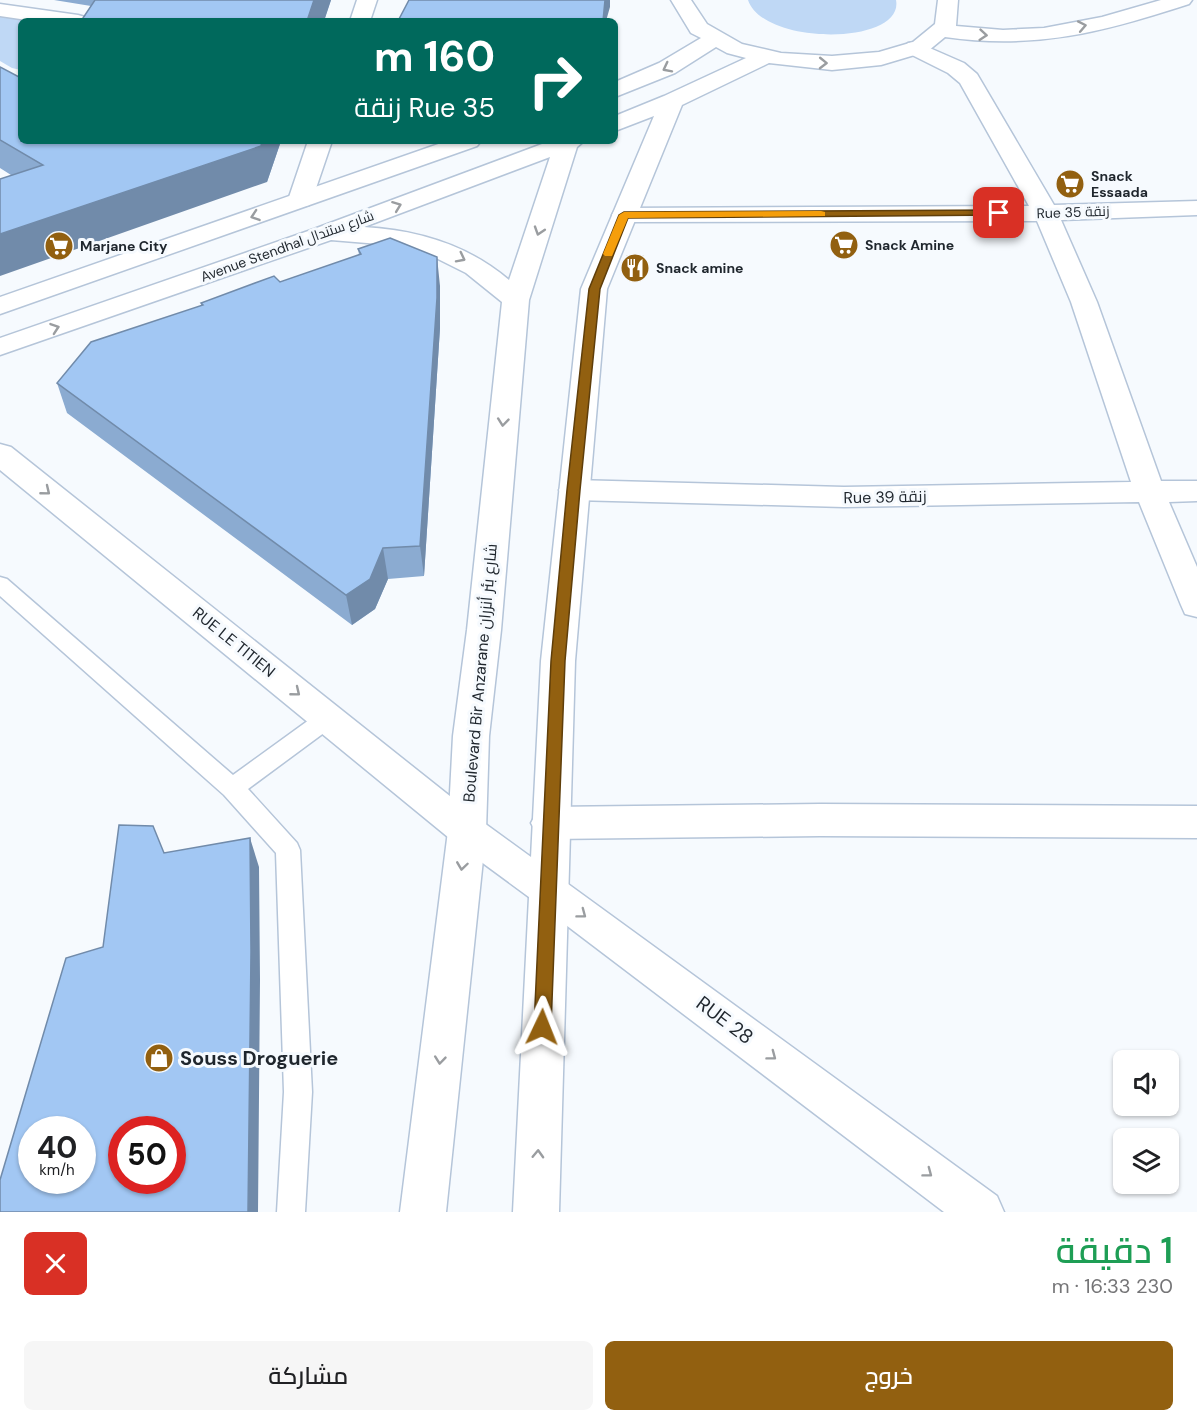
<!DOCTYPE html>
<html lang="ar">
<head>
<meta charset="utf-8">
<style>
  body { margin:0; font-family:"DM Sans",Cairo,sans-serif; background:#f6f6f6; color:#202124; direction:rtl; height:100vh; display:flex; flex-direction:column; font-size:22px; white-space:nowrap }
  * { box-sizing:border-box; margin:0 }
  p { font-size:20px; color:#757577 }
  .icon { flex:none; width:33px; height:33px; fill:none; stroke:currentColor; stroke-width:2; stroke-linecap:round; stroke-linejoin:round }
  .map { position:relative; height:1212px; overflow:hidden; direction:ltr }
  .drawer { display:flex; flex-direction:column; background:#fff; flex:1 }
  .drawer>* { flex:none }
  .top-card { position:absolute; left:18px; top:18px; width:600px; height:126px; border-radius:9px; box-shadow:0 2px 4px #0004; direction:rtl; background:#00695c; color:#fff; overflow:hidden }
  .buttons { position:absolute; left:1113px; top:1050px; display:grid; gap:12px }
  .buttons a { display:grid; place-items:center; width:66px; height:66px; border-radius:9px; background:#fff; box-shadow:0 2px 4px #0004; font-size:30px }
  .speed { position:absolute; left:18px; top:1116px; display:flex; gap:12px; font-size:30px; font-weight:700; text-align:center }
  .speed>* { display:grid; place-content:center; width:78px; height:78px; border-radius:50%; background:#fff; box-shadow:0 2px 4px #0004; line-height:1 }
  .speed small { font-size:15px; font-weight:400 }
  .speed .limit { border:9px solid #d22; background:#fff; color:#111 }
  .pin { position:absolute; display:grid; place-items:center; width:51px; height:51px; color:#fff; margin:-26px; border-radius:12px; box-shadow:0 3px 9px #0006 }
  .me { position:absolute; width:66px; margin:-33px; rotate:2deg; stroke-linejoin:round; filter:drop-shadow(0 0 4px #0008) }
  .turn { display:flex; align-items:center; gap:21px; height:126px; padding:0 24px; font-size:27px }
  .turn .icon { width:78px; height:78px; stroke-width:2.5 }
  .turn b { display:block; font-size:42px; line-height:51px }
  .round { display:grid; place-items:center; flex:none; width:63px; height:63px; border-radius:9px; background:#f6f6f6 }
  .head { display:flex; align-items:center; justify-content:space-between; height:102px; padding:0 24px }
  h1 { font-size:36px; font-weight:600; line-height:45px; color:#1e9e55 }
  .cta { display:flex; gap:12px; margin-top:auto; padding:12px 24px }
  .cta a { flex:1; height:69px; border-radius:9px; background:#926010; color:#fff; font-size:24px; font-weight:600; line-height:69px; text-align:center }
  .cta a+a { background:#f6f6f6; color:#202124 }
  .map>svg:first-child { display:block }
  .green { fill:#bfd8f5 }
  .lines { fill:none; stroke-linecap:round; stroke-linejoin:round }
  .lane-casing { stroke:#b5c5d9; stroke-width:3 }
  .street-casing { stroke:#b5c5d9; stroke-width:3 }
  .secondary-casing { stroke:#b5c5d9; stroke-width:3 }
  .lane { fill:#fff; fill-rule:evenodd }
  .street { fill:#fff; fill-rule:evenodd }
  .secondary { fill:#fff; fill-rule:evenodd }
  .wall { fill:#8babd1 }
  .shaded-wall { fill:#718baa }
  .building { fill:#a2c7f3; stroke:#718baa; stroke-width:1.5; fill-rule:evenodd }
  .oneway { stroke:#9a9da0 }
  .route { fill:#926010; stroke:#5f3e0a; stroke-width:1.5 }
  .slow { fill:#f59e0b }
  .labels { text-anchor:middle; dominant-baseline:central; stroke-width:6; stroke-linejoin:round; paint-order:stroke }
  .far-poi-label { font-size:14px; font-weight:bold; fill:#1f262d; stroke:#f6fafe; text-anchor:start }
  .far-street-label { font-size:14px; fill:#1f262d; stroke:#f6fafe }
  .street-label { font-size:16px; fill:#1f262d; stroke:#f6fafe }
  .near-street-label { font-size:20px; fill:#1f262d; stroke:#f6fafe }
  .near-poi-label { font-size:20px; font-weight:bold; fill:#1f262d; stroke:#f6fafe; text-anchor:start }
</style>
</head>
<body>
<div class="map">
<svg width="1197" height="1212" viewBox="0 0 1197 1212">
  <rect width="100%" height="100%" fill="#f6fafe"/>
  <path class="green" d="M 748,0 L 896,0 C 905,46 763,46 748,0 Z
    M 0,16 L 28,21 L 21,21 L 21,70 L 12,68 L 0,61 Z"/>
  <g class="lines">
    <g class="lane-casing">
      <path id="lane" d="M 0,577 L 7,579 L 233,775 L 320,712 L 328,709 L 336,712 L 339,718 L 336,724 L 248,789 L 297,843 L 300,850 L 312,1092 L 305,1212 L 277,1212 L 284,1092 L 276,853 L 224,795 L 0,596 Z"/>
    </g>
    <g class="street-casing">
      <path id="street" d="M 357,0 L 377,0 L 370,21 L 350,21 Z
        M 0,4 L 78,15 L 85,17 L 88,21 L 34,21 L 0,16 Z
        M 916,42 L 964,63 L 977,74 L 1054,205 L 1197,201 L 1197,215 L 1061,220 L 1097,302 L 1161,481 L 1197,481 L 1197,501 L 1169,502 L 1197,567 L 1197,617 L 1185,614 L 1181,605 L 1139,502 L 844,507 L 574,500 L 563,497 L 559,490 L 563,483 L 574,480 L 844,487 L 1131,482 L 1071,302 L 1037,221 L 624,222 L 615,220 L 612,215 L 615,210 L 624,208 L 1029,206 L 960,83 L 948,73 L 908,53 L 905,48 L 908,43 Z
        M 308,141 L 332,141 L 312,200 L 309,205 L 300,207 L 291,205 L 288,200 Z
        M 0,444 L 11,447 L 480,820 L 997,1196 L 1004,1212 L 944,1212 L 533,900 L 454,842 L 0,470 Z
        M 820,804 L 1197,806 L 1197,838 L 820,836 L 550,839 L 537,834 L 531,823 L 537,812 L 550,807 Z"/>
    </g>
    <g class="secondary-casing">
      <path id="secondary" d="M 671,0 L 691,0 L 707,24 L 742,44 L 781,53 L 832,56 L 879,52 L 913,42 L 935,24 L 938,0 L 958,0 L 956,26 L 1003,30 L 1044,28 L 1102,17 L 1161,0 L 1192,0 L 1189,4 C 1103,32 1036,50 945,37 L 928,51 L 881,65 L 832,70 L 769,63 L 682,105 L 607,289 L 575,661 L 559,1212 L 513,1212 L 541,661 L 581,289 L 654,116 L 615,131 L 615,116 L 664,96 L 746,58 L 727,53 L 716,47 L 675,73 L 615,97 L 615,82 L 659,63 L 701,38 L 691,33 Z
        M 447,141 L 481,141 L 477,146 L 0,314 L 0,297 Z
        M 550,141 L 584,141 L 577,147 L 529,300 L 501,630 L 489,736 L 486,831 L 446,1212 L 400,1212 L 448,831 L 453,736 L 467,630 L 502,302 L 466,273 L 426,253 L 391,245 L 331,240 L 0,355 L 0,338 L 314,229 ZM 550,157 L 509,280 C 468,245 418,230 364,227 Z"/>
    </g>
    <use href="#lane" class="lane"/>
    <use href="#street" class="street"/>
    <use href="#secondary" class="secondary"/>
  </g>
  <path class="wall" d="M 54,0 L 331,0 L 324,21 L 91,6 Z
    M 0,67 L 21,141 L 281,141 L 267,182 L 11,175 L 0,168 Z
    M 358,249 L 440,286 L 440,328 L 424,576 L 388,579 L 375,609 L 352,625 L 67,413 L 57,383 L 201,306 L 201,303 L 280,282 L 359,255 Z"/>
  <path class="shaded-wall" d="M 314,0 L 331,0 L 324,21 L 307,21 Z
    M 605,0 L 610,0 L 610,7 L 606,21 L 603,21 Z
    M 262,141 L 281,141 L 267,182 L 0,276 L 0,234 Z
    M 437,257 L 440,286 L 440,328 L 424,576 L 420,546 Z
    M 383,548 L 388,579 L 375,609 L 352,625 L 346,595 Z
    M 250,838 L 259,867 L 260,980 L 258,1212 L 248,1212 Z"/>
  <path class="building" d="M 95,0 L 314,0 L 307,21 L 81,21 Z
    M 409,0 L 605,0 L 603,21 L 398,21 Z
    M 0,67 L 21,78 L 21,141 L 262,141 L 261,146 L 0,234 L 0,179 L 43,165 L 0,140 Z
    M 390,238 L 437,257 L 437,298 L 420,546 L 383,548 L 370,579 L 346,595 L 57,383 L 91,342 L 203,305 L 201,303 L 274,276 L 280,282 L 361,254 L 358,249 Z
    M 119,825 L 153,826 L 164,853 L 250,838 L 251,952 L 248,1212 L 0,1212 L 0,1180 L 66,958 L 103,947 ZM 32,1130 L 82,1130 L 82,1180 L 32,1180 ZM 122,1130 L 172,1130 L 172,1180 L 122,1180 Z"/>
  <defs><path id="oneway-chevron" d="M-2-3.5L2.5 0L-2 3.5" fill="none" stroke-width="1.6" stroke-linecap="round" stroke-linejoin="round" transform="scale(1.5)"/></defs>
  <g class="oneway">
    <use href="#oneway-chevron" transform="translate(1082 26) rotate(-11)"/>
    <use href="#oneway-chevron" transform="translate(983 35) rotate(5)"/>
    <use href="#oneway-chevron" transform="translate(823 63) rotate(1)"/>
    <use href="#oneway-chevron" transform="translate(667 68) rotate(153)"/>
    <use href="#oneway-chevron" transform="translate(397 206) rotate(-21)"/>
    <use href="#oneway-chevron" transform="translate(255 216) rotate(161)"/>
    <use href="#oneway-chevron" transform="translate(539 231) rotate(108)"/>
    <use href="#oneway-chevron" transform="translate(461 258) rotate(27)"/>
    <use href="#oneway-chevron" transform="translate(55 328) rotate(-19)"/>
    <use href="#oneway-chevron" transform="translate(503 422) rotate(96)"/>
    <use href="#oneway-chevron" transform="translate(46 491) rotate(39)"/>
    <use href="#oneway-chevron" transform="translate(296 692) rotate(39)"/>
    <use href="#oneway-chevron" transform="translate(462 866) rotate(98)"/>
    <use href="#oneway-chevron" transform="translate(582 914) rotate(37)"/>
    <use href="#oneway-chevron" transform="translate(772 1056) rotate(37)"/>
    <use href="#oneway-chevron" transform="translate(440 1060) rotate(96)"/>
    <use href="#oneway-chevron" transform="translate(538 1154) rotate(-88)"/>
    <use href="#oneway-chevron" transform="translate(928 1173) rotate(37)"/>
  </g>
  <path class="route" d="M 999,210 L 1002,211 L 1002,215 L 628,218 L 600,289 L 580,490 L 565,661 L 551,1027 L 548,1032 L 542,1035 L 536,1032 L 534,1027 L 551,661 L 567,490 L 589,289 L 619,215 L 624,212 Z"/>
  <path class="slow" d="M 821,211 L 825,212 L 825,216 L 628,218 L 612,256 L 605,256 L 603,254 L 619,215 L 624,212 Z"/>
  <defs>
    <g id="supermarket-disc" transform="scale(1.5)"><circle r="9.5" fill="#926010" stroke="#f6fafe"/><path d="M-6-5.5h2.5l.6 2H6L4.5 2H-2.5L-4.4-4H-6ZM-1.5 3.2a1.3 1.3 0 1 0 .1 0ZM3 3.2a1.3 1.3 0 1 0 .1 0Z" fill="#fff"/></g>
    <g id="restaurant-disc" transform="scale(1.5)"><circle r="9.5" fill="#926010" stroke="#f6fafe"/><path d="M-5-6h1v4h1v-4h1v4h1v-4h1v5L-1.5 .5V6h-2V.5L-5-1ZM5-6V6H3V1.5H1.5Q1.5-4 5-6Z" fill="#fff"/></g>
    <g id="shop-disc" transform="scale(1.5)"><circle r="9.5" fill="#926010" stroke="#f6fafe"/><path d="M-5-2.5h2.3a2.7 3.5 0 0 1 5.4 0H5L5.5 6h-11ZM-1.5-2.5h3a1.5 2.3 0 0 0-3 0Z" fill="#fff"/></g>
  </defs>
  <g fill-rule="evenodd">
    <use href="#supermarket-disc" x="1070" y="184"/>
    <use href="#supermarket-disc" x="844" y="245"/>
    <use href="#supermarket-disc" x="59" y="246"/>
    <use href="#restaurant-disc" x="635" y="268"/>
    <use href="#shop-disc" x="159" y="1058"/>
  </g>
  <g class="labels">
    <g class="far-poi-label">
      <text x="1091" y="176">Snack<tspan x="1091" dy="16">Essaada</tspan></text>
      <text x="865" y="245">Snack Amine</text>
      <text x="80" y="246">Marjane City</text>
      <text x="656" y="268">Snack amine</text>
    </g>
    <g class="far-street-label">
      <text transform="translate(1073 212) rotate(-2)">Rue 35 زنقة</text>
      <text transform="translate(287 246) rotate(-20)">Avenue Stendhal شارع ستندال</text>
    </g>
    <g class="street-label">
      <text transform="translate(885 497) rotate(-1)">Rue 39 زنقة</text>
      <text transform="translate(234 642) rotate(39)">RUE LE TITIEN</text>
      <text transform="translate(480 673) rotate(-85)">Boulevard Bir Anzarane شارع بئر أنزران</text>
    </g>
    <g class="near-street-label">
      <text transform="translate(725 1020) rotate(37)">RUE 28</text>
    </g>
    <g class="near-poi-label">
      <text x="180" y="1058">Souss Droguerie</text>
    </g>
  </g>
</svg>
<div class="buttons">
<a><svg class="icon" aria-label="sound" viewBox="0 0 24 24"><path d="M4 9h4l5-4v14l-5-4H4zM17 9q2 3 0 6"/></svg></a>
<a><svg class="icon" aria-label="layers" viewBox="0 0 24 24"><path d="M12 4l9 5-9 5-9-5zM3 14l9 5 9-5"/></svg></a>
</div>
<div class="speed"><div>40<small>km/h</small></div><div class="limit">50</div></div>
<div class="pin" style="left:999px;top:213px;background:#d93025"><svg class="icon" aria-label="arrive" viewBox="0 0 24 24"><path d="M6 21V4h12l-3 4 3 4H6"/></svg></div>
<svg class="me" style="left:542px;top:1027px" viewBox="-20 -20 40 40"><path d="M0-17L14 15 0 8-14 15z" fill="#926010" stroke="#fff" stroke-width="4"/></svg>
<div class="top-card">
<div class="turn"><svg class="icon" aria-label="right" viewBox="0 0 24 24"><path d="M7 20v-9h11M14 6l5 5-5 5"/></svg><div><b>160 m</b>Rue 35 زنقة</div></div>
</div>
</div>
<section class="drawer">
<div class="head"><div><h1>1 دقيقة</h1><p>230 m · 16:33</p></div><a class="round" style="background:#d93025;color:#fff"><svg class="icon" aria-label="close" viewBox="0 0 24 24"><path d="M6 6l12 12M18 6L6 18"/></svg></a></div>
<div class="cta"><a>خروج</a><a>مشاركة</a></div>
</section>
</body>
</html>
